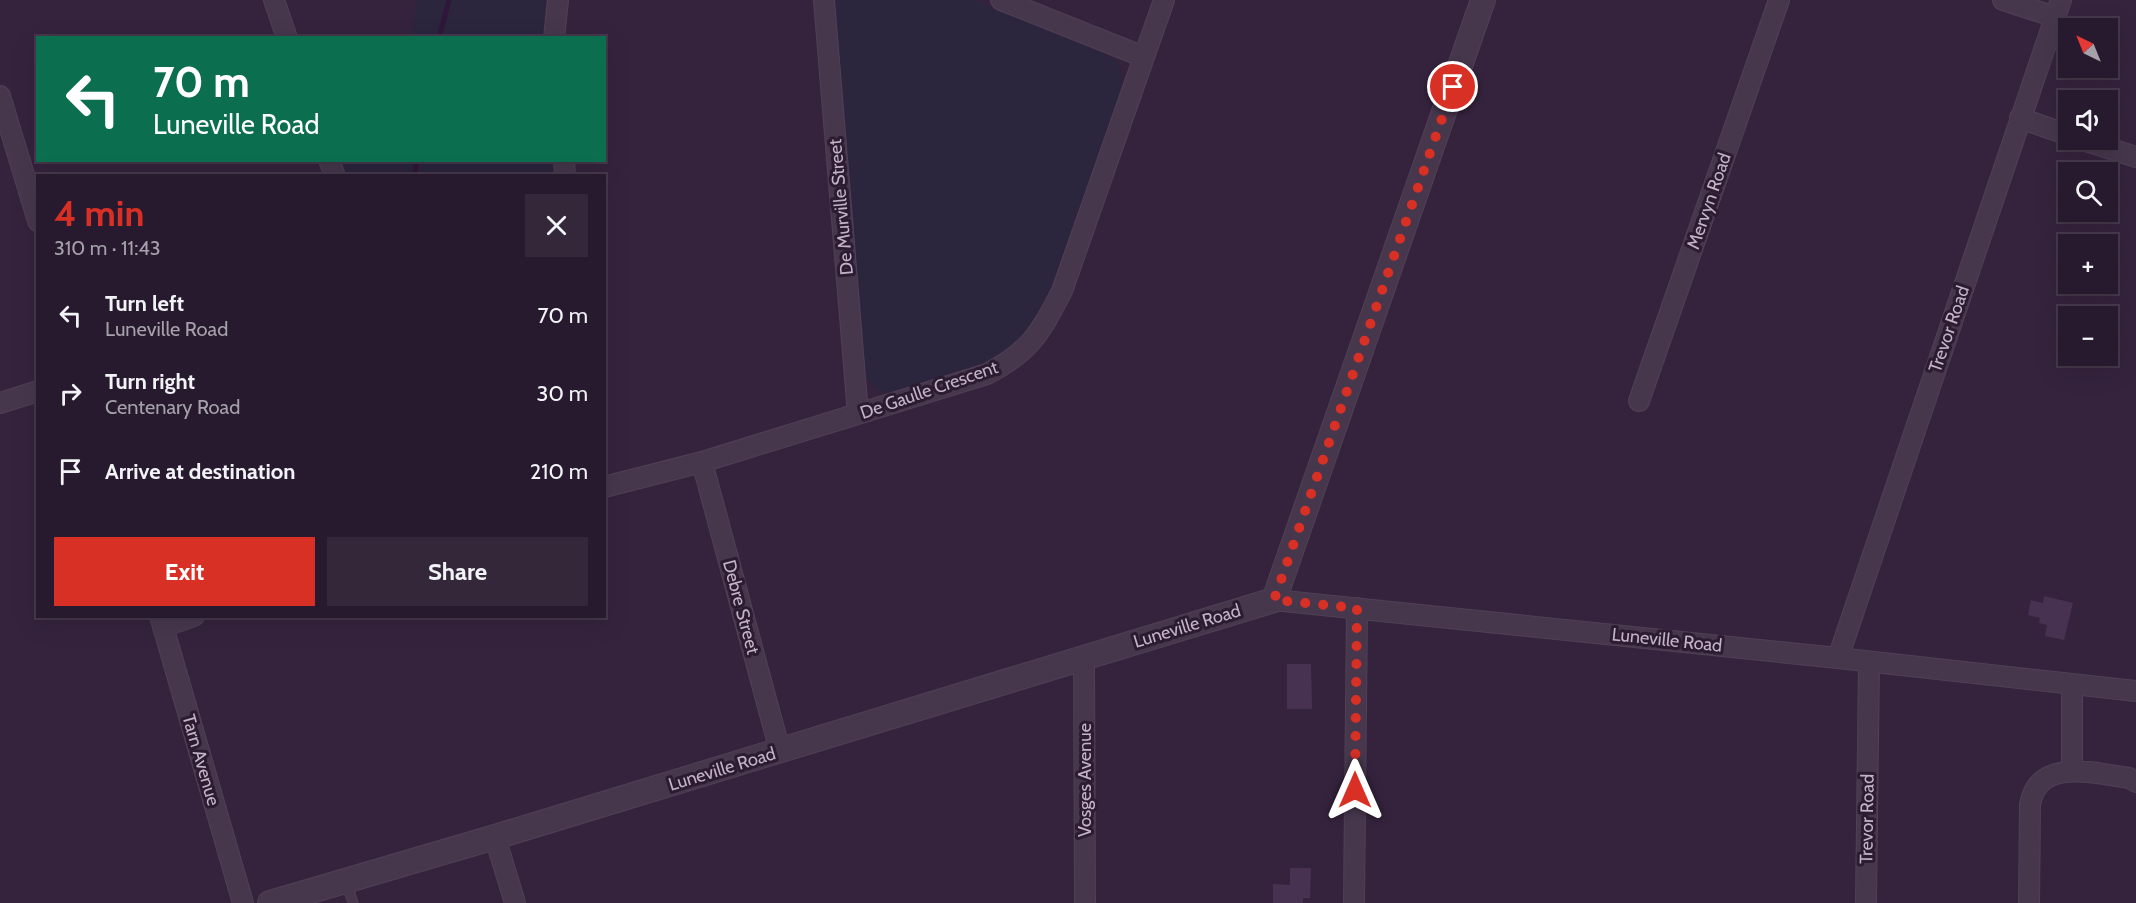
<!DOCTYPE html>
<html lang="en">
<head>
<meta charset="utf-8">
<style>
  body { margin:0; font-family:Cabin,sans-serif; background:#34273a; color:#f1f3f6; height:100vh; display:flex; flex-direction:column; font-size:22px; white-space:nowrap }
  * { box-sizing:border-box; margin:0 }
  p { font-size:20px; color:#a5a1aa }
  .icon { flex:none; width:33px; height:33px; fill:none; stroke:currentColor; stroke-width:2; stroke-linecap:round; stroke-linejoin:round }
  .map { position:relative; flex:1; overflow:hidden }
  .drawer { position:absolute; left:36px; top:174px; width:570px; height:444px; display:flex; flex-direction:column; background:#281a2e; border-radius:0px; box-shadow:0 6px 24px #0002,0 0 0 2px #44384a }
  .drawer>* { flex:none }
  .top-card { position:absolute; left:36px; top:36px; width:570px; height:126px; border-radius:0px; box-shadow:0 6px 24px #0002,0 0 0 2px #44384a; background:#0b6e4f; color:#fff; overflow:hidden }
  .needle { width:39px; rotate:317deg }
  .fabs { position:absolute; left:2058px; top:18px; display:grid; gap:12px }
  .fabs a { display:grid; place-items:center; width:60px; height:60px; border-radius:0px; background:#281a2e; box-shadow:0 6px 24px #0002,0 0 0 2px #44384a; font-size:30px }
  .pin { position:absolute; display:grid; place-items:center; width:51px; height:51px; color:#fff; margin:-26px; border:3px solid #fff; border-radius:50%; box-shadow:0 2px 6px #0007 }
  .me { position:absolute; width:66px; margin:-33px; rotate:0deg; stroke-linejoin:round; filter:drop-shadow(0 0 4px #0008) }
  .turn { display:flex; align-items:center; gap:21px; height:126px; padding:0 18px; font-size:27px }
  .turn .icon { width:78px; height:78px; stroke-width:2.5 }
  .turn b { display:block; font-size:42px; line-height:51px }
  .round { display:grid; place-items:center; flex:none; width:63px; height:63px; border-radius:0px; background:#34273a }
  .headline { display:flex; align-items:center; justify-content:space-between; height:102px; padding:0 18px }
  h1 { font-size:36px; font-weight:700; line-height:45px; color:#d93025 }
  .action { display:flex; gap:12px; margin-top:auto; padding:12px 18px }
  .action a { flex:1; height:69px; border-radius:0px; background:#d93025; color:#fff; font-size:24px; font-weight:700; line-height:69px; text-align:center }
  .action a+a { background:#34273a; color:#f1f3f6 }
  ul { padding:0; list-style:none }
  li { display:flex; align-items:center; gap:18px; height:78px; padding:0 18px }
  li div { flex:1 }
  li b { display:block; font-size:22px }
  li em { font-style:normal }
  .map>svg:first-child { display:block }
  .green { fill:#2b253e }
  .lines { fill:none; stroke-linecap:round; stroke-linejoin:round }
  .stream { stroke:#31163b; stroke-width:5 }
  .building { fill:#483251 }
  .service-casing { stroke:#504056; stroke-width:11 }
  .minor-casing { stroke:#504056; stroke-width:22 }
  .tertiary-casing { stroke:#504056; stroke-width:26 }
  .service { stroke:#47374d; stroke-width:9 }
  .minor { stroke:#47374d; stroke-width:20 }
  .tertiary { stroke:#47374d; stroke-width:24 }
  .route { stroke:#d93025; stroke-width:10; stroke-dasharray:0 18 }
  .labels { text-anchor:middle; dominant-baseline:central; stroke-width:6; stroke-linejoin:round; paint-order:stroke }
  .street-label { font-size:18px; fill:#c3b2c8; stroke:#2c1c32 }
</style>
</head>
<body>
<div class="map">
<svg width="2136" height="903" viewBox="0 0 2136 903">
  <rect width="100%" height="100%" fill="#35233d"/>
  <path class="green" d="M 417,0 L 547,0 L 544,37 L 411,37 Z
    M 831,0 L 974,0 L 1110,56 C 1121,65 1124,74 1122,88 L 1046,307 L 1033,330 L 1000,358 L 893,392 C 877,392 868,385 864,371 Z
    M 340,161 L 554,161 L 555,175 L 345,175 Z"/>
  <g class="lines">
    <path class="stream" d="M 439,38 L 449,0
      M 415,176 L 416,160"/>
  </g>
  <path class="building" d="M 2044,596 L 2073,603 L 2064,640 L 2045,636 L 2047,625 L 2039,623 L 2040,618 L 2028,615 L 2031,600 L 2043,603 Z
    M 1287,664 L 1311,664 L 1312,709 L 1287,709 Z
    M 1290,868 L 1311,868 L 1310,898 L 1303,898 L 1303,903 L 1273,903 L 1273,884 L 1290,885 Z"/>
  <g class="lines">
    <g class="service-casing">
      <path id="service" d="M 346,881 L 353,903"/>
    </g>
    <g class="minor-casing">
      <path id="minor" d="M 274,0 L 287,38
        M 824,0 L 858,414
        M 1001,0 L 1144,57
        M 2003,0 L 2055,17
        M 554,38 L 558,0
        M 0,96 L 38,221
        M 2020,118 L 2068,135
        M 2083,140 L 2136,157
        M 329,160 L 335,176
        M 564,160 L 565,176
        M 1639,401 L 1779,0
        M 0,403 L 38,391
        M 702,462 L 780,751
        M 604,487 L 702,462 L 987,374 C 1030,352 1040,333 1062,291 L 1164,0
        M 1274,600 L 1838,658 L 2136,691
        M 160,616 L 243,903
        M 163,627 L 194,616
        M 1084,657 L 1085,903
        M 1838,658 L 2061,0
        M 2072,684 L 2072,771
        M 495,837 L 515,903
        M 1354,903 L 1357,608
        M 1866,903 L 1869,662
        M 2029,903 L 2030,805 C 2038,756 2097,774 2129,778 L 2136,782"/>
    </g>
    <g class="tertiary-casing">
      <path id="tertiary" d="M 270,903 L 495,837 L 1274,600 L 1483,0"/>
    </g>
    <use href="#service" class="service"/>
    <use href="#minor" class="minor"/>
    <use href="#tertiary" class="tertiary"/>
  </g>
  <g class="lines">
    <path class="route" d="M 1355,790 L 1357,608 L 1274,600 L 1453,87"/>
  </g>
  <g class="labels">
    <g class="street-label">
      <text transform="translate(1709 201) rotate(-71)">Mervyn Road</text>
      <text transform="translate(841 207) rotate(-95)">De Murville Street</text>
      <text transform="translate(1949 329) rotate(-71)">Trevor Road</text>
      <text transform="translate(929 390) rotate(-19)">De Gaulle Crescent</text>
      <text transform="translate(741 607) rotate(75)">Debre Street</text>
      <text transform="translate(1187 626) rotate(-17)">Luneville Road</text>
      <text transform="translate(1667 640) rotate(6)">Luneville Road</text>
      <text transform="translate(201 760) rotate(74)">Tarn Avenue</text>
      <text transform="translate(722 769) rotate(-17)">Luneville Road</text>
      <text transform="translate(1085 780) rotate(-90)">Vosges Avenue</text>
      <text transform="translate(1867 819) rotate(-89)">Trevor Road</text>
    </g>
  </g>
</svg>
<div class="fabs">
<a><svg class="needle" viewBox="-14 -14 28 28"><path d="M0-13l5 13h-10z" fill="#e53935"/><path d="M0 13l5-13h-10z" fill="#a5a1aa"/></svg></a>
<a><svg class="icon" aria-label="sound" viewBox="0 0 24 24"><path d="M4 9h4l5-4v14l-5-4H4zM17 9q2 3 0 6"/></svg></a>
<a><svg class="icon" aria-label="search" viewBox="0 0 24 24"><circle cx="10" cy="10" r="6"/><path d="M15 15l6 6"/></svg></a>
<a>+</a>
<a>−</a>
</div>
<div class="pin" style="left:1453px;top:87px;background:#d93025"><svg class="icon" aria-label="arrive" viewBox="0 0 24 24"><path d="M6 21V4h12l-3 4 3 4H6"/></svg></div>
<svg class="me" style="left:1355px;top:790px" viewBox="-20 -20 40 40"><path d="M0-17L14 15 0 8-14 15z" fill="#d93025" stroke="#fff" stroke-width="4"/></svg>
<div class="top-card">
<div class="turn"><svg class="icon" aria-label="left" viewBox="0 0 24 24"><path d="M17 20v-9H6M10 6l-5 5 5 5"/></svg><div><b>70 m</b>Luneville Road</div></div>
</div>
<section class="drawer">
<div class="headline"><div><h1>4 min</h1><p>310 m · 11:43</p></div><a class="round"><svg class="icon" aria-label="close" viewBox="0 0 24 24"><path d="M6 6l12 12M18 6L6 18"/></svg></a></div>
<ul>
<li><svg class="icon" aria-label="left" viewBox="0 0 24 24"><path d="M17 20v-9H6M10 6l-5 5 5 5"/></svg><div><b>Turn left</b><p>Luneville Road</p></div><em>70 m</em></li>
<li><svg class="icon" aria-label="right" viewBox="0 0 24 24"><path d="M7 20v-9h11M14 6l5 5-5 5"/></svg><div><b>Turn right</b><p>Centenary Road</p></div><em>30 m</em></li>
<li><svg class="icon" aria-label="arrive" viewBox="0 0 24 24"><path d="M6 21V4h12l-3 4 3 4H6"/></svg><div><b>Arrive at destination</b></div><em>210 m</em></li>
</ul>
<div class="action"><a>Exit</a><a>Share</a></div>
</section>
</div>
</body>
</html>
